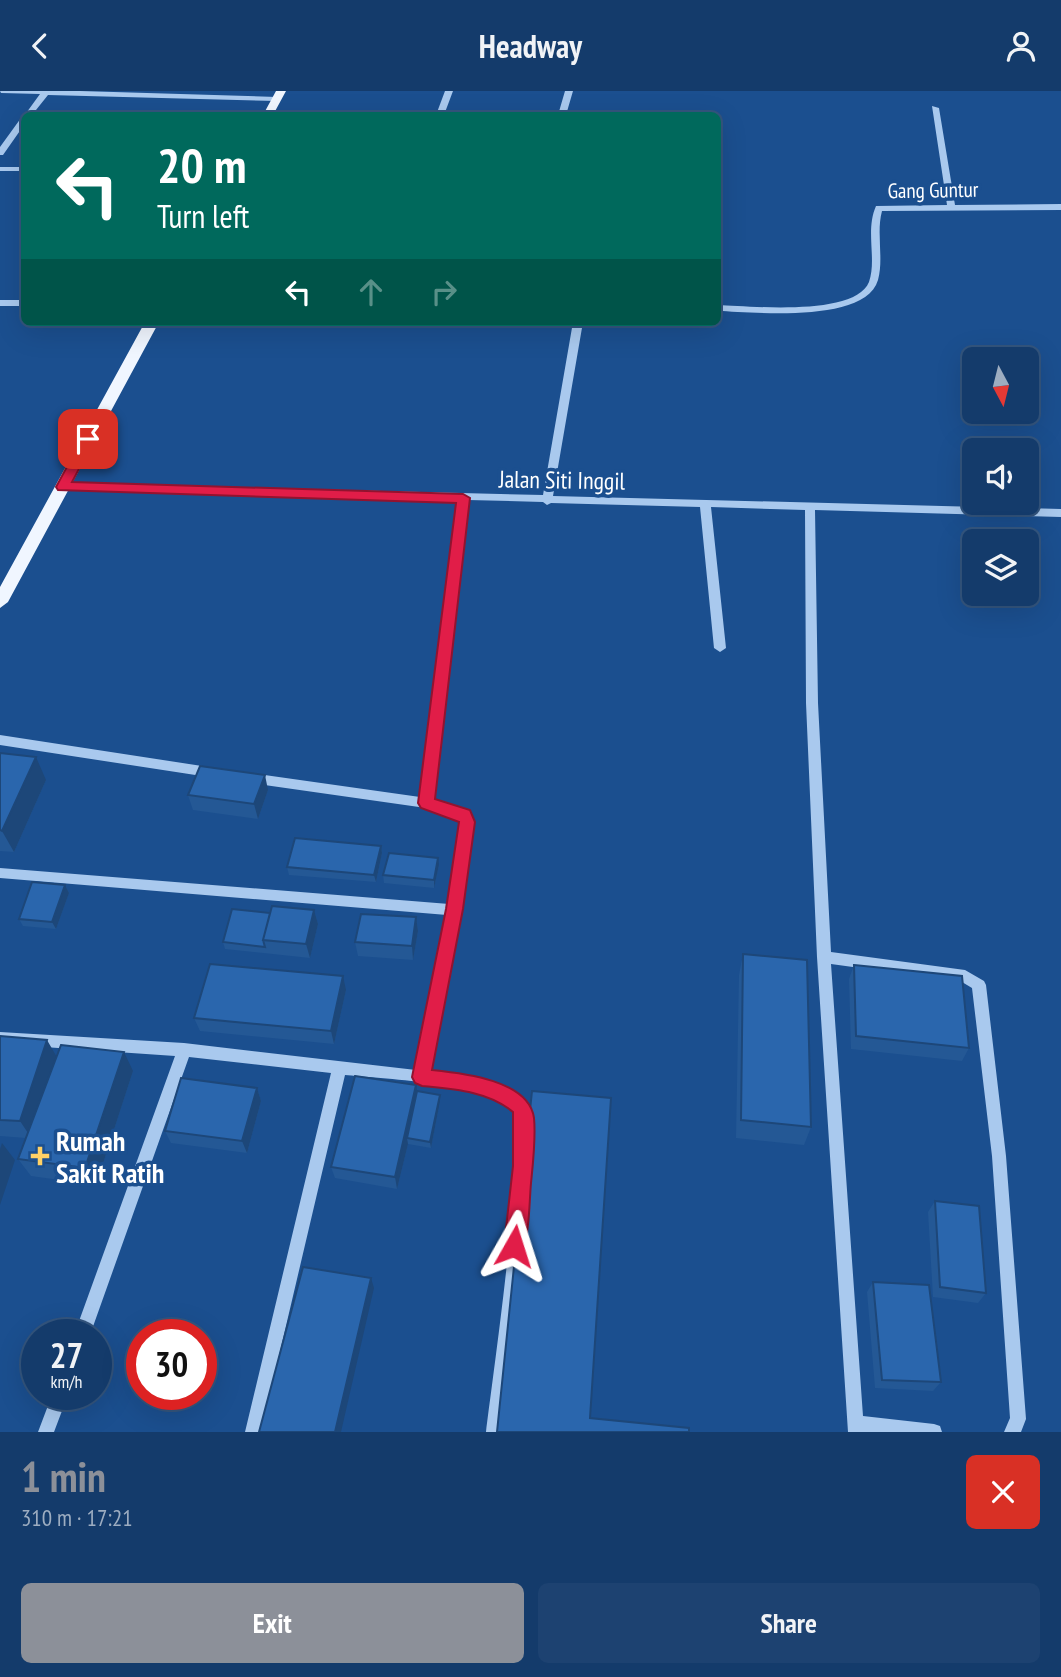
<!DOCTYPE html>
<html lang="en">
<head>
<meta charset="utf-8">
<style>
  body { margin:0; font-family:"PT Sans Narrow",sans-serif; background:#1d4271; color:#f1f3f6; height:100vh; display:flex; flex-direction:column; font-size:26px; white-space:nowrap }
  * { box-sizing:border-box; margin:0 }
  p { font-size:23px; color:#9dadc1 }
  .icon { flex:none; width:38px; height:38px; fill:none; stroke:currentColor; stroke-width:2; stroke-linecap:round; stroke-linejoin:round }
  .map { position:relative; height:1341px; overflow:hidden }
  .panel { display:flex; flex-direction:column; background:#143b6b; flex:1 }
  .panel>* { flex:none }
  .guide { position:absolute; left:21px; top:21px; width:700px; height:214px; border-radius:10px; box-shadow:0 7px 28px #0002,0 0 0 2px #33557e; background:#00695c; color:#fff; overflow:hidden }
  .needle { width:46px; rotate:173deg }
  .tools { position:absolute; left:962px; top:256px; display:grid; gap:14px }
  .tools a { display:grid; place-items:center; width:77px; height:77px; border-radius:10px; background:#143b6b; box-shadow:0 7px 28px #0002,0 0 0 2px #33557e; font-size:35px }
  .speed { position:absolute; left:21px; top:1228px; display:flex; gap:14px; font-size:35px; font-weight:700; text-align:center }
  .speed>* { display:grid; place-content:center; width:91px; height:91px; border-radius:50%; background:#143b6b; box-shadow:0 7px 28px #0002,0 0 0 2px #33557e; line-height:1 }
  .speed small { font-size:18px; font-weight:400 }
  .speed .limit { border:10px solid #d22; background:#fff; color:#111 }
  .pin { position:absolute; display:grid; place-items:center; width:60px; height:60px; color:#fff; margin:-30px; border-radius:14px; box-shadow:0 4px 10px #0006 }
  .me { position:absolute; width:77px; margin:-38px; rotate:6deg; stroke-linejoin:round; filter:drop-shadow(0 0 5px #0008) }
  .turn { display:flex; align-items:center; gap:24px; height:147px; padding:0 21px; font-size:32px }
  .turn .icon { width:91px; height:91px; stroke-width:2.5 }
  .turn b { display:block; font-size:49px; line-height:60px }
  .lanes { display:flex; align-items:center; height:66px; padding:0 21px; background:#0003; justify-content:center; gap:35px; direction:ltr }
  .lanes .off { opacity:.35 }
  .round { display:grid; place-items:center; flex:none; width:74px; height:74px; border-radius:10px; background:#1d4271 }
  .headline { display:flex; align-items:center; justify-content:space-between; height:119px; padding:0 21px }
  h1 { font-size:42px; font-weight:700; line-height:52px; color:#8c9099 }
  .button { display:flex; gap:14px; margin-top:auto; padding:14px 21px }
  .button a { flex:1; height:80px; border-radius:10px; background:#8c9099; color:#fff; font-size:28px; font-weight:700; line-height:80px; text-align:center }
  .button a+a { background:#1d4271; color:#f1f3f6 }
  header { display:flex; justify-content:space-between; align-items:center; height:91px; padding:0 21px; background:#143b6b; font-size:32px; font-weight:700 }
  .map>svg:first-child { display:block }
  .lines { fill:none; stroke-linecap:round; stroke-linejoin:round }
  .minor { fill:#a9c9ee; fill-rule:evenodd }
  .major { fill:#f0f6ff; fill-rule:evenodd }
  .wall { fill:#245895 }
  .shaded-wall { fill:#1d4779 }
  .building { fill:#2a66ad; stroke:#1d4779; stroke-width:2 }
  .route { fill:#e11d48; stroke:#92132f; stroke-width:2 }
  .poi-dot { fill:#ffd166; stroke:#1b4f8f; stroke-width:2.5 }
  .labels { text-anchor:middle; dominant-baseline:central; stroke-width:7; stroke-linejoin:round; paint-order:stroke }
  .far-street-label { font-size:21px; fill:#fff; stroke:#1b4f8f }
  .street-label { font-size:24px; fill:#fff; stroke:#1b4f8f }
  .near-poi-label { font-size:28px; font-weight:bold; fill:#fff; stroke:#1b4f8f; text-anchor:start }
</style>
</head>
<body>
<header><svg class="icon" aria-label="back" viewBox="0 0 24 24"><path d="M15 5l-7 7 7 7"/></svg>Headway<svg class="icon" aria-label="person" viewBox="0 0 24 24"><circle cx="12" cy="8" r="4"/><path d="M4 21q1-7 8-7t8 7"/></svg></header>
<div class="map">
<svg width="1061" height="1341" viewBox="0 0 1061 1341">
  <rect width="100%" height="100%" fill="#1b4f8f"/>
  <g class="lines">
    <path class="minor" d="M 0,0 L 80,0 L 277,6 L 281,8 L 277,10 L 48,4 L 32,24 L 24,25 L 40,3 L 1,2 Z
      M 445,0 L 453,0 L 444,24 L 436,24 Z
      M 565,0 L 573,0 L 566,24 L 558,24 Z
      M 932,15 L 939,17 L 955,114 L 1061,113 L 1061,119 L 882,120 C 876,142 884,167 878,189 C 865,233 753,221 718,220 L 718,214 C 749,215 855,226 869,191 C 877,168 865,140 876,115 L 947,114 Z
      M 21,27 L 24,27 L 24,34 L 3,64 L 0,64 L 0,56 Z
      M 0,76 L 24,76 L 24,80 L 0,80 Z
      M 0,209 L 24,209 L 24,215 L 0,215 Z
      M 573,231 L 583,231 L 553,405 L 1061,418 L 1061,426 L 815,419 L 818,612 L 831,861 L 965,879 L 984,890 L 986,894 L 1006,1065 L 1026,1328 L 1021,1341 L 1004,1341 L 1010,1327 L 992,1065 L 972,897 L 962,891 L 831,873 L 863,1325 L 934,1333 L 940,1335 L 942,1341 L 848,1341 L 817,866 L 806,612 L 805,419 L 711,416 L 726,557 L 720,561 L 714,557 L 700,416 L 551,412 L 547,414 L 543,411 L 468,409 L 433,709 L 468,719 L 473,731 L 462,819 L 430,980 C 454,983 512,988 525,1011 C 536,1030 530,1069 529,1091 C 524,1175 513,1258 502,1341 L 486,1341 C 491,1296 529,1041 511,1017 C 493,993 376,987 345,984 L 261,1341 L 245,1341 L 331,982 L 189,966 L 90,1244 L 74,1244 L 175,965 L 0,953 L 0,941 L 184,952 L 416,979 L 447,824 L 0,787 L 0,777 L 449,813 L 461,731 L 459,727 L 426,717 L 250,692 L 246,690 L 244,687 L 246,684 L 250,682 L 420,706 L 458,409 L 63,398 L 58,395 L 63,392 L 543,404 Z
      M 0,644 L 215,677 L 219,679 L 221,682 L 219,685 L 215,687 L 0,654 Z
      M 52,1304 L 68,1304 L 54,1341 L 38,1341 Z"/>
    <path class="major" d="M 276,0 L 286,0 L 273,24 L 263,24 Z
      M 145,231 L 159,231 L 8,511 L 0,517 L 0,496 Z"/>
  </g>
  <path class="wall" d="M 0,662 L 46,689 L 14,761 L 0,760 Z
    M 268,699 L 258,728 L 193,719 L 188,704 Z
    M 381,755 L 382,762 L 376,791 L 289,784 L 287,776 Z
    M 439,774 L 434,797 L 384,792 L 383,784 Z
    M 65,794 L 69,802 L 56,838 L 23,835 L 19,828 Z
    M 314,819 L 318,833 L 310,867 L 225,858 L 223,851 L 270,822 Z
    M 416,826 L 418,840 L 413,869 L 358,865 L 355,851 Z
    M 743,863 L 811,1036 L 804,1054 L 736,1047 L 739,884 Z
    M 854,874 L 969,957 L 962,970 L 851,958 L 849,888 Z
    M 346,899 L 334,953 L 200,940 L 194,927 Z
    M 0,945 L 57,965 L 133,980 L 96,1094 L 31,1085 L 18,1068 L 26,1047 L 0,1045 Z
    M 257,997 L 261,1010 L 247,1062 L 171,1052 L 165,1040 Z
    M 417,1000 L 440,1010 L 431,1057 L 408,1053 L 397,1098 L 335,1087 L 331,1076 Z
    M 935,1110 L 986,1202 L 978,1212 L 933,1206 L 928,1121 Z
    M 873,1191 L 941,1291 L 933,1300 L 875,1297 L 867,1201 Z"/>
  <path class="shaded-wall" d="M 36,666 L 46,689 L 14,761 L 2,740 Z
    M 265,684 L 268,699 L 258,728 L 254,713 Z
    M 381,755 L 382,762 L 376,791 L 374,784 Z
    M 438,767 L 439,774 L 434,797 L 434,789 Z
    M 65,794 L 69,802 L 56,838 L 52,831 Z
    M 314,819 L 318,833 L 310,867 L 306,853 Z
    M 416,826 L 418,840 L 413,869 L 412,855 Z
    M 343,885 L 346,899 L 334,953 L 331,940 Z
    M 47,949 L 58,968 L 32,1048 L 20,1030 Z
    M 124,961 L 133,980 L 96,1094 L 85,1077 Z
    M 416,994 L 418,1007 L 407,1047 L 408,1053 L 397,1098 L 395,1086 Z
    M 257,997 L 261,1010 L 247,1062 L 242,1050 Z
    M 440,1004 L 440,1010 L 431,1057 L 430,1051 Z
    M 2,1052 L 15,1069 L 0,1114 L 0,1058 Z
    M 371,1187 L 374,1197 L 341,1341 L 335,1341 Z"/>
  <path class="building" d="M 0,662 L 36,666 L 2,740 L 0,739 Z
    M 200,675 L 265,684 L 254,713 L 188,704 Z
    M 295,747 L 381,755 L 374,784 L 287,776 Z
    M 389,762 L 438,767 L 434,789 L 383,784 Z
    M 32,791 L 65,794 L 52,831 L 19,828 Z
    M 272,815 L 314,819 L 306,853 L 263,849 Z
    M 232,818 L 270,822 L 263,849 L 265,856 L 223,851 Z
    M 361,823 L 416,826 L 412,855 L 355,851 Z
    M 743,863 L 807,869 L 811,1036 L 741,1029 Z
    M 210,873 L 343,885 L 331,940 L 194,927 Z
    M 854,874 L 962,885 L 969,957 L 856,945 Z
    M 0,945 L 47,949 L 20,1030 L 0,1029 Z
    M 61,954 L 124,961 L 85,1077 L 18,1068 Z
    M 355,985 L 416,994 L 395,1086 L 331,1076 Z
    M 181,987 L 257,997 L 242,1050 L 165,1040 Z
    M 417,1000 L 440,1004 L 430,1051 L 407,1047 Z
    M 532,1000 L 611,1007 L 590,1327 L 689,1337 L 689,1341 L 497,1341 Z
    M 935,1110 L 979,1115 L 986,1202 L 940,1196 Z
    M 303,1176 L 371,1187 L 335,1341 L 259,1341 Z
    M 873,1191 L 929,1194 L 941,1291 L 882,1289 Z"/>
  <path class="route" d="M 88,344 L 95,348 L 72,391 L 463,403 L 470,407 L 435,708 L 470,719 L 475,731 L 463,818 L 432,979 C 462,982 529,989 534,1027 C 536,1047 533,1072 531,1092 C 529,1114 530,1142 521,1162 L 514,1165 L 507,1162 L 504,1155 L 513,1075 L 513,1021 C 488,1000 453,998 422,995 L 415,992 L 412,986 L 446,818 L 459,731 L 421,717 L 418,712 L 456,412 L 58,399 L 56,396 L 82,348 Z"/>
  <path class="poi-dot" d="M36.5 1054.5h7v7h7v7h-7v7h-7v-7h-7v-7h7z"/>
  <g class="labels">
    <g class="far-street-label">
      <text transform="translate(933 99) rotate(-1)">Gang Guntur</text>
    </g>
    <g class="street-label">
      <text transform="translate(562 389) rotate(1)">Jalan Siti Inggil</text>
    </g>
    <g class="near-poi-label">
      <text x="56" y="1049">Rumah<tspan x="56" dy="32">Sakit Ratih</tspan></text>
    </g>
  </g>
</svg>
<div class="tools">
<a><svg class="needle" viewBox="-14 -14 28 28"><path d="M0-13l5 13h-10z" fill="#e53935"/><path d="M0 13l5-13h-10z" fill="#9dadc1"/></svg></a>
<a><svg class="icon" aria-label="sound" viewBox="0 0 24 24"><path d="M4 9h4l5-4v14l-5-4H4zM17 9q2 3 0 6"/></svg></a>
<a><svg class="icon" aria-label="layers" viewBox="0 0 24 24"><path d="M12 4l9 5-9 5-9-5zM3 14l9 5 9-5"/></svg></a>
</div>
<div class="speed"><div>27<small>km/h</small></div><div class="limit">30</div></div>
<div class="pin" style="left:88px;top:348px;background:#d93025"><svg class="icon" aria-label="arrive" viewBox="0 0 24 24"><path d="M6 21V4h12l-3 4 3 4H6"/></svg></div>
<svg class="me" style="left:514px;top:1155px" viewBox="-20 -20 40 40"><path d="M0-17L14 15 0 8-14 15z" fill="#e11d48" stroke="#fff" stroke-width="4"/></svg>
<div class="guide">
<div class="turn"><svg class="icon" aria-label="left" viewBox="0 0 24 24"><path d="M17 20v-9H6M10 6l-5 5 5 5"/></svg><div><b>20 m</b>Turn left</div></div>
<div class="lanes"><svg class="icon" aria-label="left" viewBox="0 0 24 24"><path d="M17 20v-9H6M10 6l-5 5 5 5"/></svg><svg class="icon off" aria-label="ahead" viewBox="0 0 24 24"><path d="M12 20V5M6 11l6-6 6 6"/></svg><svg class="icon off" aria-label="right" viewBox="0 0 24 24"><path d="M7 20v-9h11M14 6l5 5-5 5"/></svg></div>
</div>
</div>
<section class="panel">
<div class="headline"><div><h1>1 min</h1><p>310 m · 17:21</p></div><a class="round" style="background:#d93025;color:#fff"><svg class="icon" aria-label="close" viewBox="0 0 24 24"><path d="M6 6l12 12M18 6L6 18"/></svg></a></div>
<div class="button"><a>Exit</a><a>Share</a></div>
</section>
</body>
</html>
